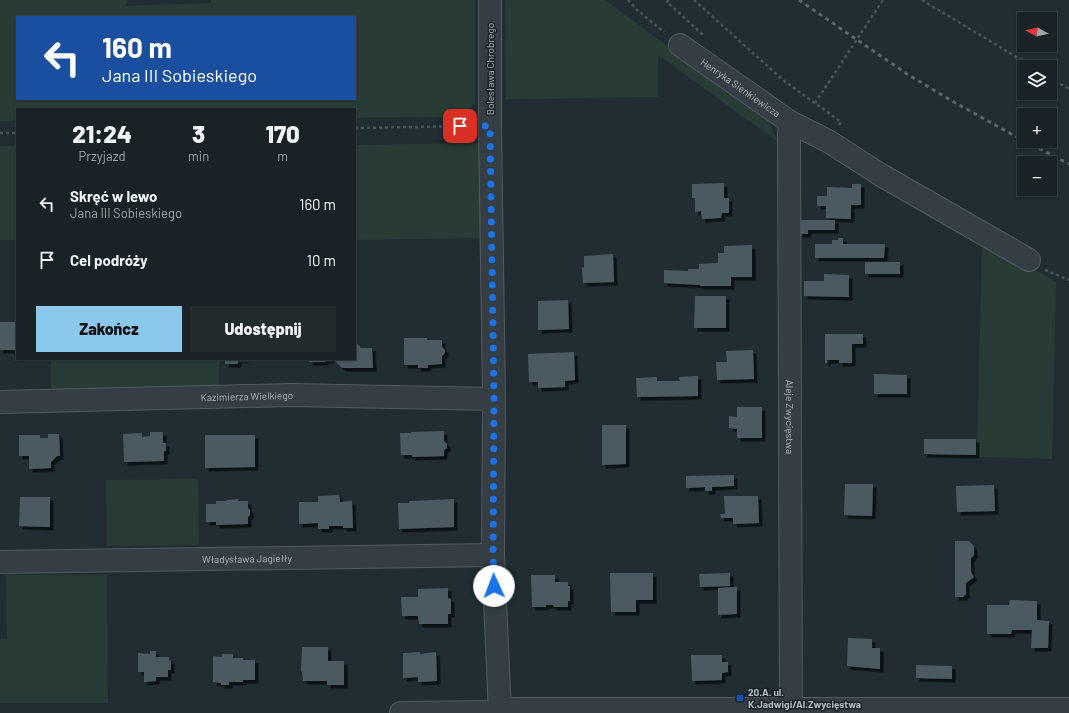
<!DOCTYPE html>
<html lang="pl">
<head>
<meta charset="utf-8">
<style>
  body { margin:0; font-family:Barlow,sans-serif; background:#222a2e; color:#f1f3f6; height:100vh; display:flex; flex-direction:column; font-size:15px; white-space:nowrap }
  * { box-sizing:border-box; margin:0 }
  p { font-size:13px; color:#9fa4a7 }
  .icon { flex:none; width:22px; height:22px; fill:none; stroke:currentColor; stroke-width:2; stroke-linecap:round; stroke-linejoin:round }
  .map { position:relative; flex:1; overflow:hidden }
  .drawer { position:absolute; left:16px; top:108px; width:340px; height:252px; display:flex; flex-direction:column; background:#192226; border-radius:0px; box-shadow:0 1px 3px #0004,0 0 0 1px #373f43 }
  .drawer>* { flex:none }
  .banner { position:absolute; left:16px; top:16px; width:340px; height:84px; border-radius:0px; box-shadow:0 1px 3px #0004,0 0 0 1px #373f43; background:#1a4fa0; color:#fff; overflow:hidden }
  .needle { width:26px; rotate:278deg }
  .buttons { position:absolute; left:1017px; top:12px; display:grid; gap:8px }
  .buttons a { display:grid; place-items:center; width:40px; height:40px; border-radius:0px; background:#192226; box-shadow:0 1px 3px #0004,0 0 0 1px #373f43; font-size:20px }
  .pin { position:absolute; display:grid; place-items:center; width:34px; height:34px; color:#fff; margin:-17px; border-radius:8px; box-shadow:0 2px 6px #0006 }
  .me { position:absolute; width:44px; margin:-22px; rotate:358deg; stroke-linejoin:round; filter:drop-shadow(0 0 3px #0008) }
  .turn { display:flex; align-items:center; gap:14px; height:84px; padding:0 20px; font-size:18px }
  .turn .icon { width:52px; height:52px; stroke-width:2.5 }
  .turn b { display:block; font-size:28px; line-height:34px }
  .eta { display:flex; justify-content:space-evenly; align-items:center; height:68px; text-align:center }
  .eta b { font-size:24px; font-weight:800; line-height:28px }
  .primary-button { display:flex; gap:8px; margin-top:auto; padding:8px 20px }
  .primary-button a { flex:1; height:46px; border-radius:0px; background:#8ac7ea; color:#111; font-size:16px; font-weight:800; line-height:46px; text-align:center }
  .primary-button a+a { background:#222a2e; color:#f1f3f6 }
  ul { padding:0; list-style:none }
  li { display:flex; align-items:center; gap:12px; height:56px; padding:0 20px }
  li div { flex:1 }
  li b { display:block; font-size:15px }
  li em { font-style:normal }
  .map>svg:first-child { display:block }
  .green { fill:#293b35; fill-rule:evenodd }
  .building { fill:#4c5a61; filter:url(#shadow) }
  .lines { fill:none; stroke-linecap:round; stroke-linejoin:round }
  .minor-casing { stroke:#525c61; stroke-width:24 }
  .path { stroke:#465755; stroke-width:2.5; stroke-dasharray:3 3; stroke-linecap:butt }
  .minor { stroke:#343e44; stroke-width:22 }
  .rail { stroke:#57646a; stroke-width:3; stroke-dasharray:4 4; stroke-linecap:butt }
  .path-bridge { stroke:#465755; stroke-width:2.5; stroke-dasharray:3 3; stroke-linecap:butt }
  .route { stroke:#1a73e8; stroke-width:7; stroke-dasharray:0 12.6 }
  .transit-dot { fill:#1a4fb4; stroke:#1a2328; stroke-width:1.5 }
  .labels { text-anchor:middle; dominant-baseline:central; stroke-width:3; stroke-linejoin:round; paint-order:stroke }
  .street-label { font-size:10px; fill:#aebac0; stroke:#1a2328 }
  .poi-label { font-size:10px; font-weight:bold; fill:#aebac0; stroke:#1a2328; text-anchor:start }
</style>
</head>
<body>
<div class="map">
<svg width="1069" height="713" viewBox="0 0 1069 713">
  <defs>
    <filter id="shadow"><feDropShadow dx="3.5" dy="3.5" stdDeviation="0" flood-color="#0009"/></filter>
  </defs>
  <rect width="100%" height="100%" fill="#212d33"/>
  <path class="green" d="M 0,0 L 126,0 L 126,6 L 211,3 L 211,0 L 475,0 L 475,103 L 461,117 L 355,118 L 355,109 L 17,109 L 17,121 L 0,121 ZM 17,17 L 355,17 L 355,99 L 17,99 Z
    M 505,0 L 605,0 L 769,121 L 778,142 L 658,55 L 658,97 L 506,99 Z
    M 479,143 L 480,238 L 355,240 L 355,145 Z
    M 0,146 L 17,146 L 17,240 L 0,240 Z
    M 982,239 L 1056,282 L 1052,459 L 977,457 Z
    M 51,359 L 219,359 L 219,388 L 51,391 Z
    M 198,479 L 199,545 L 107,546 L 106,480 Z
    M 6,575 L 107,575 L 108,703 L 0,703 L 0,639 L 7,639 Z"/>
  <path class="building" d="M 724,183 L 724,198 L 729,198 L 729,213 L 722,213 L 721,218 L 702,219 L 701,211 L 695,212 L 695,198 L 692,198 L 692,184 Z
    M 852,184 L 861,184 L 861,205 L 851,205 L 851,219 L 826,218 L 826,206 L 817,206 L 817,196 L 827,196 L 827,187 L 852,188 Z
    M 799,220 L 835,220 L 835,230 L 808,230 L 808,234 L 799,234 Z
    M 838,238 L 843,238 L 843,244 L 885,244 L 884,258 L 815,258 L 815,244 L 832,244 L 832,240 L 838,240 Z
    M 752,245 L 752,277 L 731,277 L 731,286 L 700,286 L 700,285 L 664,283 L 664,270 L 688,271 L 688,269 L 699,269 L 699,264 L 718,263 L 718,253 L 724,253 L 724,246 Z
    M 613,254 L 614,282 L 583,283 L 582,268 L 584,267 L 584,256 Z
    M 865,262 L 900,262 L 900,274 L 865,274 Z
    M 824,274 L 849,275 L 849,297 L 804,296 L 804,281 L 824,281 Z
    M 695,296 L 726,296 L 726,328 L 694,328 Z
    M 568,300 L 569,329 L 538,330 L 538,301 Z
    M 0,322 L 17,322 L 17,350 L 0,350 Z
    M 825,334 L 863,334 L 863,344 L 852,344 L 852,363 L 839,363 L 839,360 L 827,360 L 827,363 L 825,363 Z
    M 404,338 L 427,338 L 427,340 L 442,340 L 442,347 L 445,350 L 445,353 L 442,356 L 442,364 L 428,365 L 428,368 L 418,368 L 418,365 L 404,365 Z
    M 355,341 L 361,348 L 372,348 L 373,368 L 342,368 L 333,359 L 355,359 Z
    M 753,350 L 754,379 L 717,380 L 716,362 L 727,362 L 726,351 Z
    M 574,352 L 575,380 L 565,381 L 565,387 L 538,388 L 538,382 L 529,382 L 528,354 Z
    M 225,359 L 245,359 L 245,360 L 238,360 L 238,364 L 225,364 Z
    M 309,359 L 331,359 L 331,360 L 325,360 L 325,362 L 309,362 Z
    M 874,374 L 907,375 L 907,394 L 874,394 Z
    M 698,376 L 698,396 L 637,397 L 636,378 L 657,377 L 657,381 L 680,381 L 679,377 Z
    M 737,407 L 762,407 L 762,438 L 737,438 L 737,429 L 729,428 L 729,416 L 737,417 Z
    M 602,425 L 626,425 L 626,464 L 602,465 Z
    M 444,431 L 444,441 L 447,444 L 447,448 L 444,450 L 444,456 L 412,457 L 412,455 L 401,455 L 400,433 L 411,433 L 411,432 Z
    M 150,432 L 163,432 L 163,443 L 166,443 L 166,451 L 164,451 L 164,461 L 124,462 L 123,434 L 142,433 L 142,437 L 150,436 Z
    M 48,434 L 59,434 L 60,456 L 57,456 L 51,462 L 51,468 L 29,469 L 29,456 L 19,456 L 19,435 L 40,435 L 40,438 L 48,438 Z
    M 205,435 L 255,435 L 255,467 L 205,468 Z
    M 924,439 L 976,439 L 976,455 L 924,454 Z
    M 734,475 L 734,486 L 712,487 L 712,491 L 705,491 L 705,487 L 686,488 L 686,476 Z
    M 845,484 L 873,484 L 872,516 L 844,515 Z
    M 994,485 L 995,511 L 957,512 L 956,486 Z
    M 339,495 L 340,502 L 352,501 L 353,528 L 343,528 L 343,526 L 329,526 L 329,529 L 318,529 L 318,523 L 299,524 L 299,502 L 318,502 L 318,496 Z
    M 724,496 L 758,496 L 759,523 L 733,524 L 733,518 L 721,518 L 720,514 L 725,514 Z
    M 20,497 L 50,497 L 50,527 L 19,526 Z
    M 238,499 L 238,501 L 248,501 L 248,508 L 250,510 L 250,515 L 248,517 L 248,524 L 216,525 L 216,522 L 206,522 L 206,504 L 216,504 L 216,501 L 226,501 L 226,500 Z
    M 454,499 L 454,527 L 399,529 L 398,503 L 409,503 L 409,501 Z
    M 955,541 L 969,541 L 974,546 L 974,555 L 971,558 L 971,572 L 974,577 L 966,583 L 966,594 L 963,597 L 955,597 L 955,600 Z
    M 610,573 L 653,573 L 653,600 L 636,600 L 636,612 L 611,612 Z
    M 730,573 L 730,586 L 700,587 L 699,574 Z
    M 531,575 L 555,575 L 555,582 L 568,582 L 568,586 L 570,586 L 570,601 L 568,601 L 568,607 L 554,607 L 553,605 L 546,605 L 546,607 L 532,607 Z
    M 737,587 L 737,614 L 718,615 L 718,588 Z
    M 448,588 L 448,598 L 451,599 L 451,614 L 448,614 L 448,624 L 419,624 L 418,616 L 402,616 L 401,597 L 418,597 L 418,589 Z
    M 1010,600 L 1037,601 L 1037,620 L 1049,621 L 1048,648 L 1031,648 L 1032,630 L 1012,630 L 1011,634 L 987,634 L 987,605 L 1009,605 Z
    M 848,638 L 872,639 L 872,648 L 880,648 L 880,669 L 847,666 Z
    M 302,647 L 328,647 L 328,661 L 344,661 L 344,685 L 327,685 L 327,681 L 303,681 L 302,671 L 301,672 Z
    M 150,651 L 156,651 L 156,657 L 169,657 L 169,661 L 171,660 L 171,670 L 168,670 L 168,677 L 156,677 L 156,681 L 144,682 L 144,672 L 138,672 L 138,653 L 150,654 Z
    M 420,652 L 420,654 L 436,652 L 437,681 L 418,682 L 418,677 L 403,678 L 403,653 Z
    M 222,654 L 233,654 L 233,658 L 243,658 L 243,660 L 255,660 L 255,680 L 243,680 L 243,682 L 229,682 L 229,685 L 221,685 L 221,683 L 213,682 L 213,656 L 222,657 Z
    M 691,655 L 722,655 L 722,662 L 728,662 L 728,672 L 722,673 L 722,680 L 692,681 Z
    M 916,665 L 952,666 L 952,679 L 916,678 Z"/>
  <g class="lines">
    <g class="minor-casing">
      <g id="minor">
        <path d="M 490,0 L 490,126 L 494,399 L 493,555 L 500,713"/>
        <path id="s1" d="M 680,45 L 790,122 L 828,141 L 881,175 L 1029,260"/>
        <path id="s2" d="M 790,122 L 789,135 L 791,713"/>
        <path id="s3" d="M 0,402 L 291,395 L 494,399"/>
        <path id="s4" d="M 0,562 L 493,555"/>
        <path d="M 401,713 L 500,712 L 513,709 L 1069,709"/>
      </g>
    </g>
    <path class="path" d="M 628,0 L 637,10 L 664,32
      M 669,0 L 667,2 L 703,35
      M 694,0 L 783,80 L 841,122 L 839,125
      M 922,0 L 1033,67
      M 1050,78 L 1069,89
      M 355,128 L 470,126
      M 0,133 L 17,133
      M 1045,270 L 1069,280"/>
    <use href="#minor" class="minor"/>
    <path class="rail" d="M 799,0 L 907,74 L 952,101 L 1024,141
      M 1025,141 L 1069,164"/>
    <path class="path-bridge" d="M 815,103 L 883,0"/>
  </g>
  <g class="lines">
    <path class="route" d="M 460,126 L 490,126 L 494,399 L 493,555 L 494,586"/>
  </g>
  <rect class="transit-dot" x="736" y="694" width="8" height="8" rx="2"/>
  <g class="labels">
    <g class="street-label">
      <text transform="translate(490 69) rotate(-90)">Bolesława Chrobrego</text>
      <text stroke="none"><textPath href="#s1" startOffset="74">Henryka Sienkiewicza</textPath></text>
      <text stroke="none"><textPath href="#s3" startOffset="247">Kazimierza Wielkiego</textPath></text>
      <text stroke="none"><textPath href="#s2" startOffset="295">Aleje Zwycięstwa</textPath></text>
      <text stroke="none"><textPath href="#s4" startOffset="247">Władysława Jagiełły</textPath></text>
    </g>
    <g class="poi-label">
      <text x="748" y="692">20.A. ul.<tspan x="748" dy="12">K.Jadwigi/Al.Zwycięstwa</tspan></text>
    </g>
  </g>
</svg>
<div class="buttons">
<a><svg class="needle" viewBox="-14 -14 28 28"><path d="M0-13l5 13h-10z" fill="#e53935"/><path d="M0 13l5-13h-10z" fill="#9fa4a7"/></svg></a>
<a><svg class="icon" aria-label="layers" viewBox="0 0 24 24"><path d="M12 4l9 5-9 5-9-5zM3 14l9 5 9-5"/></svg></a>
<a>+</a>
<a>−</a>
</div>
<div class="pin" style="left:460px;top:126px;background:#d93025"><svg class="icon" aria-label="arrive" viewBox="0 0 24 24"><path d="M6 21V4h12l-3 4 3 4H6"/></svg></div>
<svg class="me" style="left:494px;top:586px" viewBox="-20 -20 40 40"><circle r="19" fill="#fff"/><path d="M0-13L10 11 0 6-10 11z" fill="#1a73e8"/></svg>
<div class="banner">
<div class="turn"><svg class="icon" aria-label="left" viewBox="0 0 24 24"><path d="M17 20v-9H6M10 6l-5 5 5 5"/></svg><div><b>160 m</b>Jana III Sobieskiego</div></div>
</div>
<section class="drawer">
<div class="eta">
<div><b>21:24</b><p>Przyjazd</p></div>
<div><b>3</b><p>min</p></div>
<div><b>170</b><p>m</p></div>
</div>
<ul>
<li><svg class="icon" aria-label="left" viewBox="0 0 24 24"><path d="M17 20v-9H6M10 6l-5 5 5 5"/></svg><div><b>Skręć w lewo</b><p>Jana III Sobieskiego</p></div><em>160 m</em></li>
<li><svg class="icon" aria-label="arrive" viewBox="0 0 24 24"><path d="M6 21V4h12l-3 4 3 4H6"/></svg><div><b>Cel podróży</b></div><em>10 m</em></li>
</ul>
<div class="primary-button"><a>Zakończ</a><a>Udostępnij</a></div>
</section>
</div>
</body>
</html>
